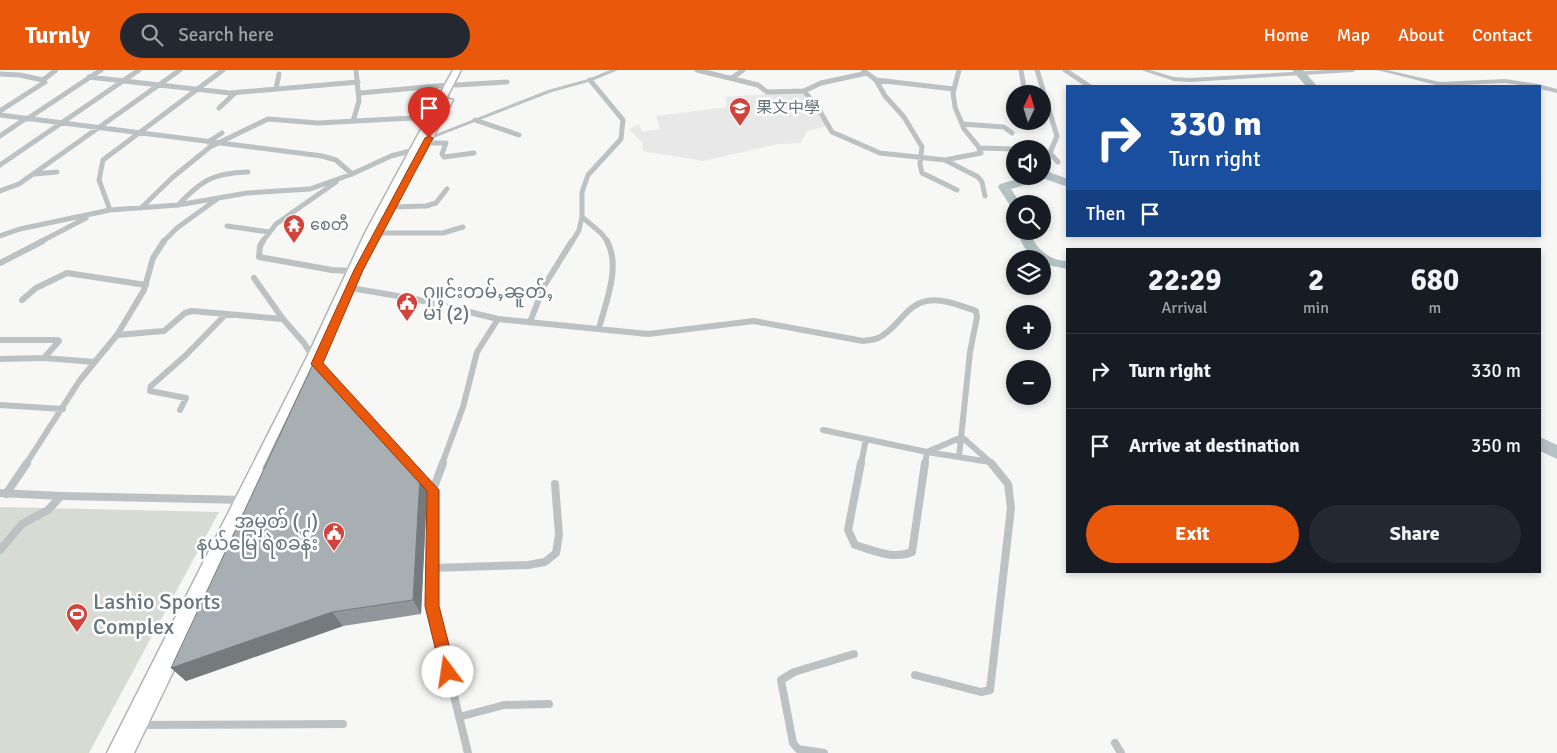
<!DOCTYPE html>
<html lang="en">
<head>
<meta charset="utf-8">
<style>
  body { margin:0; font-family:Signika,"Noto Sans SC","Noto Sans Myanmar",sans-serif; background:#242831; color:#f1f3f6; height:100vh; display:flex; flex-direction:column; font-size:19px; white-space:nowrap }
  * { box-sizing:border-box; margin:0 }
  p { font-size:16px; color:#9ea1a6 }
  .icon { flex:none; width:28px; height:28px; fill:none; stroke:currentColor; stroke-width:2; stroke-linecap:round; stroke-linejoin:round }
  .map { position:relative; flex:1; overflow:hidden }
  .sheet { position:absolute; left:1066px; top:178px; width:475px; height:325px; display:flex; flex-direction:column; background:#171b24; border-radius:0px; box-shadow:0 2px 8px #0003 }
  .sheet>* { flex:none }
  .top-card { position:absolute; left:1066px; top:15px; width:475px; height:152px; border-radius:0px; box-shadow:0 2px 8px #0003; background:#1a4fa0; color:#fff; overflow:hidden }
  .needle { width:32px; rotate:4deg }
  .controls { position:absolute; left:1006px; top:15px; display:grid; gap:10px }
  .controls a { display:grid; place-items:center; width:45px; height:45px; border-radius:50%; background:#171b24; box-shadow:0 2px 8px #0003; font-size:25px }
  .pin { position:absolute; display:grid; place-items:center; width:42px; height:42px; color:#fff; margin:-51px -21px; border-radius:50% 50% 50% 0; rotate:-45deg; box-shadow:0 0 5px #0007 }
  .pin .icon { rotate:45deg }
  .me { position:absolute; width:55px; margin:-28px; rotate:346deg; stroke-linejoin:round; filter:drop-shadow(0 0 4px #0008) }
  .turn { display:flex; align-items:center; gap:18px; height:105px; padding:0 20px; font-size:22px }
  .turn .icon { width:65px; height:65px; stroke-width:2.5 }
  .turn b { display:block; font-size:35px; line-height:42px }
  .then { display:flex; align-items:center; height:48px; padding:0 20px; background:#0003; gap:10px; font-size:19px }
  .eta { display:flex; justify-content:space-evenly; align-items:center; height:85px; text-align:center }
  .eta b { font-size:30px; font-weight:800; line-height:35px }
  .button { display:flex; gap:10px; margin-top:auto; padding:10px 20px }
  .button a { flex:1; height:58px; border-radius:30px; background:#ea580c; color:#fff; font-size:20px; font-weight:800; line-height:58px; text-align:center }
  .button a+a { background:#242831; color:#f1f3f6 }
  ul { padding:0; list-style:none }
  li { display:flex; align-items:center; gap:15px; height:75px; padding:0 20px; border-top:1px solid #363941 }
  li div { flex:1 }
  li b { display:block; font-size:19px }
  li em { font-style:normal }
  header { display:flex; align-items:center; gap:30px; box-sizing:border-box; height:70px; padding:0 25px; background:#ea580c; color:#fff }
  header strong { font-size:24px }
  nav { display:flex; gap:28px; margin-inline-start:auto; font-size:18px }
  .search { width:350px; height:45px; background:#242831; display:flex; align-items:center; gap:12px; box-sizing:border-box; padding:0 18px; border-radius:28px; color:#9ea1a6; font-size:19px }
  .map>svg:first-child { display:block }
  .built { fill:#e8e8e8 }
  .green { fill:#d8dbd4 }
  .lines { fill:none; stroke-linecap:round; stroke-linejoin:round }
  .river { fill:#b4c2c3; fill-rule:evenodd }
  .primary-casing { stroke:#b0b6b8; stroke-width:3 }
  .minor-far2 { stroke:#bcc2c4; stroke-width:5 }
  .minor-far1 { stroke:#bcc2c4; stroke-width:6 }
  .minor { stroke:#bcc2c4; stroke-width:8 }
  .tertiary { fill:#bcc2c4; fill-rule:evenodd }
  .primary { fill:#fff; fill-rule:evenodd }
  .wall { fill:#90969a }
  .shaded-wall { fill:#757a7d }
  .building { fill:#a7afb3; stroke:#757a7d }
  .route { fill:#ea580c; stroke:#983908 }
  .labels { text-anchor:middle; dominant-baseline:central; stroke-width:5; stroke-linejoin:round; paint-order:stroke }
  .far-poi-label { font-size:16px; fill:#65767c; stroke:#fff; text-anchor:start }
  .poi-label { font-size:19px; fill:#65767c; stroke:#fff; text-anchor:start }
  .near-poi-label { font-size:22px; fill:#65767c; stroke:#fff; text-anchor:start }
</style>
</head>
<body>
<header>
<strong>Turnly</strong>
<div class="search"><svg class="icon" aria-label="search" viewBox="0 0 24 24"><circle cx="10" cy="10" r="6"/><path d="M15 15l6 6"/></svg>Search here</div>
<nav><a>Home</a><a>Map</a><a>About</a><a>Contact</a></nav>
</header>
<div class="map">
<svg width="1557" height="683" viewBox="0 0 1557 683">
  <rect width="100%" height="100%" fill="#f7f7f5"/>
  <path class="built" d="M 795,22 L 803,24 L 807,28 L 827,56 L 807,61 L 801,73 L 778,74 L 703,91 L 642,81 L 643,73 L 629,59 L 639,54 L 642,62 L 660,59 L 656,46 L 727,37 L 725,27 Z"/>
  <path class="green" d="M 0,437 L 219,442 L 89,683 L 0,683 Z"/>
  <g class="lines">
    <path class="river" d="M 1292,0 L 1303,0 L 1317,16 L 1306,16 Z
      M 1046,101 L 1068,109 L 1068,117 L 1045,109 L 1011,119 L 1021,134 L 1015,134 L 1015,138 L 1011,137 L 998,117 L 1000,114 L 1028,106 L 1042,106 L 1042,102 Z
      M 1016,161 L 1029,161 C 1035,178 1049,191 1068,191 L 1068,199 L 1042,194 L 1042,189 L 1035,189 L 1024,177 Z
      M 1540,367 L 1557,375 L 1557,389 L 1540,381 Z"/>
    <g class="primary-casing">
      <path id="primary" d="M 453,0 L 461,0 L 429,61 L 446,28 L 453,30 L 420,91 L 416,93 L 412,91 C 359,192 312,297 262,399 L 266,401 L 268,404 L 134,683 L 107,683 L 308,285 L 365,163 Z"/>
    </g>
    <path class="minor-far2" d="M 697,0 L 758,15 L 767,22 L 804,21
      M 863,0 L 876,10 L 885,26 L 904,47 L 922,77 L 920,94 L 922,103 L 957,120
      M 1021,0 L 1025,24
      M 1037,0 L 1057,66 L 1050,83 L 1058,92
      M 1065,0 L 1089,16
      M 867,3 L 821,13 L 804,21 L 818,38 L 832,62 L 880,83 L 945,90 L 981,83 L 978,76 L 964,59 L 955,37 L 953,23 L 959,0
      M 0,4 L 20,5 L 43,10
      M 89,7 L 230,23 L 358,12
      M 732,8 L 743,0
      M 876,10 L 954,19
      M 456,15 L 507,12
      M 276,19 L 279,4
      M 360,23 L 448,15
      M 219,38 L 235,23
      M 0,41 L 45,12 L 43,10 L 56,0
      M 0,45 L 322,86 L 336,90 L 352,104
      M 27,49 L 101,0
      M 475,50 L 519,65
      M 353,51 L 359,31 L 356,0
      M 962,54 L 1004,57 L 1012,63
      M 0,66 L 25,49
      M 208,72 L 222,63
      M 426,73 L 446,73 L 442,84 L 444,87 L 474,83
      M 980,78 L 1015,79
      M 1017,79 L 1028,75
      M 945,90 L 978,107 L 982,112 L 985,126
      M 0,95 L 139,0
      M 35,104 L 57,102
      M 0,121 L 19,114 L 180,0
      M 178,135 C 202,110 213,103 248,102
      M 391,137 L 426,136 L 436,133 L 447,119
      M 141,138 L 173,107 L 210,77 L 268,49 L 318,53 L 431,47
      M 110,140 L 99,110 L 103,90 L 223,0
      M 582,147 L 601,163 L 608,172
      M 227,156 L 269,162
      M 378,163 L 443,163 L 463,157
      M 0,166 L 20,159 L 110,140 L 178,135 L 247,123 L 310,119 L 352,104 L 391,86 L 414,80
      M 40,172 L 86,148
      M 163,172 L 177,158 L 217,129
      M 262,172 L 276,154 L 336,112
      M 572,172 L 579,160 L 582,147 L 582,122 L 588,105 L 621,69 L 623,50 L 590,10"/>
    <path class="minor-far1" d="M 263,171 L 260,176 L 259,187 L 332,200 L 352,201
      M 0,193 L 43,171
      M 254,208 L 283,249 L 304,273 L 317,294 L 409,394
      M 351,218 L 415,229 L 498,249 L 648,264 L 754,251 L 863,271 C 868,270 874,270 878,268 C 897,260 906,234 927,231 C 943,228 961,236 976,241 L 977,247 L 970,282 L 959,387
      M 22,230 L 36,218 L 67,203 L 146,215
      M 530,252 L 544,216 L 572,171
      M 599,258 C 606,232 621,196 607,171
      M 117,265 L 164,261 L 185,243 L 192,241 L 283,249
      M 0,270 L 57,270 L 59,271 L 44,288 L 95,292
      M 0,289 L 44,288
      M 0,335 L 63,339
      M 180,340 L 186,328 L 150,321 L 151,316 L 186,285 L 226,244
      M 823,360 L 927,382 L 990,392 L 992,394
      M 26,394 L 80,310 L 117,265 L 144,220 L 153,188 L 164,171
      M 442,394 L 463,337 L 477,282 L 498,249
      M 861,394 L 866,369
      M 925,394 L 927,382 L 962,367 L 990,392"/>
    <path class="minor" d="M 408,393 L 433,420
      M 443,393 L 433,420 L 432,536 L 468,683
      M 861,393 L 848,460 L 855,475 C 873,480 893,490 912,482 L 925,393
      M 6,424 L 27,393
      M 0,480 L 22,454 L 48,440 L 61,426
      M 431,498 L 528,495 L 545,492 L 556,483 L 559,465 L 555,414
      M 915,605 L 981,622 L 990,620 L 1011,438 L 1008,414 L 991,393
      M 459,647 L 504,635 L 549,634
      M 140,655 L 343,654
      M 1115,673 L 1121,683
      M 824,683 L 798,679 L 793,673 L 781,610 L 794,602 L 854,584"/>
    <path class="tertiary" d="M 610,0 L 618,0 L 592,11 L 552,22 L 431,69 L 426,68 L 548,20 L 588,9 Z
      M 1141,0 L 1150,0 L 1174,7 L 1190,8 L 1326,0 L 1356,0 L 1353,2 L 1190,12 L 1174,11 Z
      M 1377,0 L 1387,0 L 1440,12 L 1505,9 L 1538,14 L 1557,19 L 1557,23 L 1540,19 L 1540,16 L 1529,16 L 1505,13 L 1440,16 Z
      M 0,419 L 61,422 L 246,426 L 249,427 L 251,430 L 249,433 L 246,434 L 61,430 L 0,427 Z"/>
    <use href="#primary" class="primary"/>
  </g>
  <path class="wall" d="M 420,407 L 427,422 L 421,544 L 343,556 L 186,611 L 171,598 Z"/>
  <path class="shaded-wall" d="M 420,407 L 427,422 L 421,544 L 413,530 Z
    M 332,542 L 343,556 L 186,611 L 171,598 Z"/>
  <path class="building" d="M 313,294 L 420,407 L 413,530 L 332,542 L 171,598 Z"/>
  <path class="route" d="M 429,66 L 433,68 L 363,200 L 323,293 L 439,420 L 439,536 L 456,602 L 453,606 L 448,608 L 443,606 L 441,602 L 425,536 L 427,421 L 311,294 L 354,200 L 425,68 Z"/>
  <defs>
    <g id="school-pin" transform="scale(1.125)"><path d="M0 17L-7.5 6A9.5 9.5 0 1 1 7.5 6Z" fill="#d0443b" stroke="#fff"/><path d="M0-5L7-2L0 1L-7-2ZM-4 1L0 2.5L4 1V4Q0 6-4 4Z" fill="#fff"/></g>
    <g id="temple-pin" transform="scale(1.125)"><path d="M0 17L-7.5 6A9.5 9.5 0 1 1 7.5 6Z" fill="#d0443b" stroke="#fff"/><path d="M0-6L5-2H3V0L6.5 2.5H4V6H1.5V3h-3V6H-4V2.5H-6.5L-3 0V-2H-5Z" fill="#fff"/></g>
    <g id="civic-pin" transform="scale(1.125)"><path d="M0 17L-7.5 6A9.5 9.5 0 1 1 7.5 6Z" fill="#d0443b" stroke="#fff"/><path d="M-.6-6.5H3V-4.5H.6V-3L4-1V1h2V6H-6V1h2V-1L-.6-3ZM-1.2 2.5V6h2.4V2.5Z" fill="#fff"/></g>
    <g id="stadium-pin" transform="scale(1.125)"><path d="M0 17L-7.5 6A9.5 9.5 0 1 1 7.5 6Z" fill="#d0443b" stroke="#fff"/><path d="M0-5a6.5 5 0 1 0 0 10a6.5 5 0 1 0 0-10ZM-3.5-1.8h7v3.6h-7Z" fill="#fff"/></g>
  </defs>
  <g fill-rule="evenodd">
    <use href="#school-pin" x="740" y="38"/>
    <use href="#temple-pin" x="294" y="155"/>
    <use href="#civic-pin" x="407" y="233"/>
    <use href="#civic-pin" x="334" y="463"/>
    <use href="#stadium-pin" x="77" y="544"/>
  </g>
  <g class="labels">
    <g class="far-poi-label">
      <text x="756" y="38">果文中學</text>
      <text x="310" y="155">စေတီ</text>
    </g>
    <g class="poi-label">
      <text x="423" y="222">ႁူင်းတမ်ႇၼူတ်ႇ<tspan x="423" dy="22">မၢႆ (2)</tspan></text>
      <text x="318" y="452" text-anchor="end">အမှတ် (၂)<tspan x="318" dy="22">နယ်မြေ ရဲစခန်း</tspan></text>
    </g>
    <g class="near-poi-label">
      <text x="93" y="531">Lashio Sports<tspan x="93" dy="25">Complex</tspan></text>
    </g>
  </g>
</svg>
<div class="controls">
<a><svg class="needle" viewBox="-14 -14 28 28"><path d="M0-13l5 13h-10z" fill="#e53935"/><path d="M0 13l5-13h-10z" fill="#9ea1a6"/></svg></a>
<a><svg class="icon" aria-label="sound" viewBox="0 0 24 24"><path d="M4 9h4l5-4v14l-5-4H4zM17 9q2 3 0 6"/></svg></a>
<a><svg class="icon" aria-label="search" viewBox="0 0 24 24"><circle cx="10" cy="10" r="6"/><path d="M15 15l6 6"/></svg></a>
<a><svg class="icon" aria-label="layers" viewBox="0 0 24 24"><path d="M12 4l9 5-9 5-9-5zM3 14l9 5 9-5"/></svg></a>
<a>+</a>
<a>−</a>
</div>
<div class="pin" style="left:429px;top:68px;background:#d93025"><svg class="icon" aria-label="arrive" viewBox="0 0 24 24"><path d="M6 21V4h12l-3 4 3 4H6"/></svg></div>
<svg class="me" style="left:448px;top:602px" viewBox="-20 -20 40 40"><circle r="19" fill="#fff"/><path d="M0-13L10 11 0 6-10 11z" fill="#ea580c"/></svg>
<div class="top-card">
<div class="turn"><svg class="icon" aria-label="right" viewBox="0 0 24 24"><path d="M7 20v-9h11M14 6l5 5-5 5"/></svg><div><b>330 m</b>Turn right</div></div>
<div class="then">Then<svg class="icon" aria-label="arrive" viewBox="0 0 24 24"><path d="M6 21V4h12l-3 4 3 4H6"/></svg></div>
</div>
<section class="sheet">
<div class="eta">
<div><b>22:29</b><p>Arrival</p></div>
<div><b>2</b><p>min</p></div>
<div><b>680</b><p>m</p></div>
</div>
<ul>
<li><svg class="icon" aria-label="right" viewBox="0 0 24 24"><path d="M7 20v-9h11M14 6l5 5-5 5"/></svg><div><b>Turn right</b></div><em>330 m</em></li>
<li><svg class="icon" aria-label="arrive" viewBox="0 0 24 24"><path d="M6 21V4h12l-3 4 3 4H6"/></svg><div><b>Arrive at destination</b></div><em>350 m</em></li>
</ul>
<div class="button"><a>Exit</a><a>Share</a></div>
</section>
</div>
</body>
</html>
